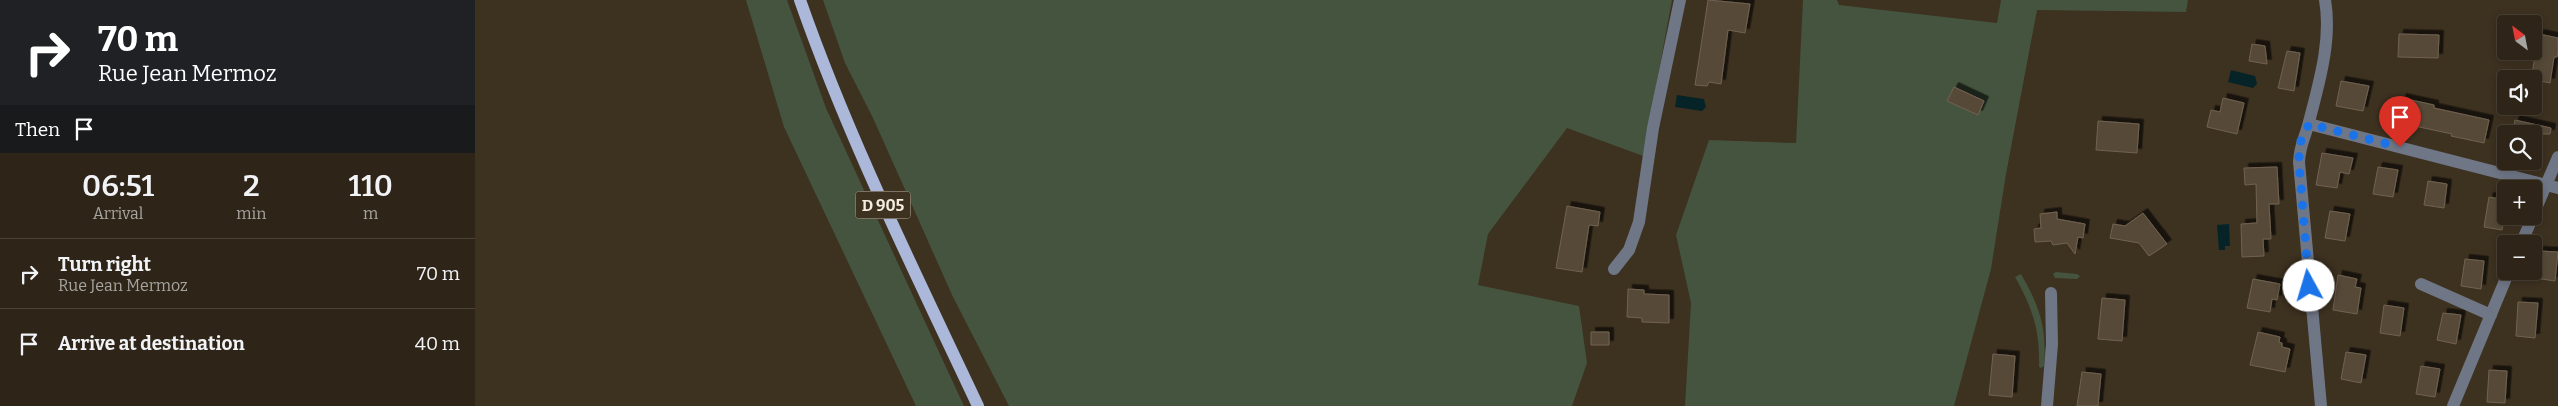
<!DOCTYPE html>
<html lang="en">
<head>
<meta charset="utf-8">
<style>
  body { margin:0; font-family:Bitter,serif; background:#3a3125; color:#f1f3f6; height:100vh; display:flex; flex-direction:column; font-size:19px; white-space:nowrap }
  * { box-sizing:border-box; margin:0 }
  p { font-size:16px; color:#a7a5a2 }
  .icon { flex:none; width:28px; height:28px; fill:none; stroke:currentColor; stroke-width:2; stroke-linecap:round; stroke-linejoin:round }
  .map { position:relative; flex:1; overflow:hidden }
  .drawer { display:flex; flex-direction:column; background:#2e2518; width:475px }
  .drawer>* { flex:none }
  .banner { background:#202124; color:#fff; overflow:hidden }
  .needle { width:32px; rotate:328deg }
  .controls { position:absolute; left:2022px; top:15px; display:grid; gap:10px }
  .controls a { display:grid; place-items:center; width:45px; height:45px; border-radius:5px; background:#2e2518; box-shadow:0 2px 8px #0003,0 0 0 1px #494237; font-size:25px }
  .pin { position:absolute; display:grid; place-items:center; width:42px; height:42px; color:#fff; margin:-51px -21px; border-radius:50% 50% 50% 0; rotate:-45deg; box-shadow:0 0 5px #0007 }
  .pin .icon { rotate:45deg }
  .me { position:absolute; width:55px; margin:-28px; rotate:354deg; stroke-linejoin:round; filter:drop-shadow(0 0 4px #0008) }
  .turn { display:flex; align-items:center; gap:18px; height:105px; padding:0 15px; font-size:22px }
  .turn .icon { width:65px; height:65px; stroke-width:2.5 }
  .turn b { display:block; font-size:35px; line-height:42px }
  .then { display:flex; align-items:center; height:48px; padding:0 15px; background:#0003; gap:10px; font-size:19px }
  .eta { display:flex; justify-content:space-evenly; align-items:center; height:85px; text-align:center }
  .eta b { font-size:30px; font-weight:600; line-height:35px }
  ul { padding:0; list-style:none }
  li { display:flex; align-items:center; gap:15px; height:70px; padding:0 15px; border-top:1px solid #494237 }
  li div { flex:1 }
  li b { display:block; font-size:19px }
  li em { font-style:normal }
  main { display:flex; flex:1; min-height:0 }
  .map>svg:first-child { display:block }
  .green { fill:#44543e }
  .water { fill:#062427 }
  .building { fill:#574a38; stroke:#706250; filter:url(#shadow) }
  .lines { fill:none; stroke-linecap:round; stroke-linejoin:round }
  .minor { stroke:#6f7686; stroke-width:12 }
  .major { stroke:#abb8da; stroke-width:12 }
  .route { stroke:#1a73e8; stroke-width:9; stroke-dasharray:0 16.2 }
  .labels { text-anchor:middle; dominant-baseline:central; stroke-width:5; stroke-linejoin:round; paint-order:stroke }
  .shield { fill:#3d3120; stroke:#beb5a8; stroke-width:1 }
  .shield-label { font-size:16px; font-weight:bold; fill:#f5ede2 }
</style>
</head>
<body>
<main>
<section class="drawer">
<div class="banner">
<div class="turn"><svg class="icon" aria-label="right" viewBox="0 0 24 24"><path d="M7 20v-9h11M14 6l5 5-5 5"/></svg><div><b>70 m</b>Rue Jean Mermoz</div></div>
<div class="then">Then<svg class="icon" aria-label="arrive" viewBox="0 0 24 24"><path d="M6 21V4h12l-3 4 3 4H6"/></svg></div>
</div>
<div class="eta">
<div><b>06:51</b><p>Arrival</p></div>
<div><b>2</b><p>min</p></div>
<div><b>110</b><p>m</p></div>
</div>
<ul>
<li><svg class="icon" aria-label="right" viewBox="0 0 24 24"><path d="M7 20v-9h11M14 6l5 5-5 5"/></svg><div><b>Turn right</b><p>Rue Jean Mermoz</p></div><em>70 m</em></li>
<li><svg class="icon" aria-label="arrive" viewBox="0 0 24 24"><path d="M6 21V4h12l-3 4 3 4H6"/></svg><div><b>Arrive at destination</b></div><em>40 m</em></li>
</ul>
</section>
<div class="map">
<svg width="2083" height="406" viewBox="0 0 2083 406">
  <defs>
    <filter id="shadow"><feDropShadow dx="4.5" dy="-4.5" stdDeviation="0" flood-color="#0009"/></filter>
  </defs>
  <rect width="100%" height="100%" fill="#3d3120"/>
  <path class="green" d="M 271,0 L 312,0 L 351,108 L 489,406 L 441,406 L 309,127 Z
    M 348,0 L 1197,0 L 1168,156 L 1092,128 L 1013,234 L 1003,285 L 1104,306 L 1112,363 L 1097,406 L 534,406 L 478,297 L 398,118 L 370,63 Z
    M 1328,0 L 1362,0 L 1364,5 L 1522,23 L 1526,0 L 1713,0 L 1711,12 L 1562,10 L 1531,174 L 1516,269 L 1479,406 L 1210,406 L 1216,303 L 1201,235 L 1234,140 L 1321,143 Z
    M 1581,272 L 1602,274 L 1605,276 L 1602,279 L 1580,278 L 1578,274 Z
    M 1546,274 C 1565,307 1572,328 1569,366 L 1566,368 L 1564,367 C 1565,331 1558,309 1540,277 Z"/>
  <path class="water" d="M 1756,70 L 1780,76 L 1782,84 L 1778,88 L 1753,82 Z
    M 1202,95 L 1229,99 L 1231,107 L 1227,111 L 1200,107 Z
    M 1754,224 L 1755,246 L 1750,246 L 1750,250 L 1744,250 L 1742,225 Z"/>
  <path class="building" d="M 1233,0 L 1275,4 L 1270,33 L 1253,30 L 1246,84 L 1234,82 L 1232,86 L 1220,85 Z
    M 1924,34 L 1964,35 L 1963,58 L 1923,57 Z
    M 2064,34 L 2083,38 L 2083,51 L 2082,57 L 2079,57 L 2075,83 L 2056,79 Z
    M 1777,44 L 1790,46 L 1792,64 L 1774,61 Z
    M 1812,51 L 1825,53 L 1819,91 L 1803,88 Z
    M 1866,81 L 1894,86 L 1888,111 L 1861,106 Z
    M 1479,87 L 1509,101 L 1503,115 L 1472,101 Z
    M 1748,98 L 1769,103 L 1762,134 L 1732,127 L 1736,110 L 1745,112 Z
    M 1927,98 L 1959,105 L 1959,108 L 2014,120 L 2009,143 L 1976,136 L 1977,134 L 1921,122 Z
    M 2040,120 L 2076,128 L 2075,134 L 2037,134 Z
    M 1623,121 L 1664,124 L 1662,153 L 1621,150 Z
    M 1847,153 L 1878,158 L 1874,174 L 1865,172 L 1862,188 L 1841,185 Z
    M 1802,167 L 1804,204 L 1794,204 L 1796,239 L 1788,239 L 1789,256 L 1767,257 L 1766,224 L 1782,223 L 1781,184 L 1770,185 L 1769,168 Z
    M 1903,167 L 1923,170 L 1918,197 L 1898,194 Z
    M 1953,181 L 1972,184 L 1969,208 L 1949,205 Z
    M 2014,197 L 2031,200 L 2027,230 L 2009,227 Z
    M 1092,206 L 1125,212 L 1123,226 L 1114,225 L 1107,272 L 1081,268 Z
    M 1855,211 L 1875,214 L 1870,241 L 1850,238 Z
    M 1582,212 L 1582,219 L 1610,224 L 1608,238 L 1603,237 L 1600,254 L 1592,243 L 1578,245 L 1576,241 L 1560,242 L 1559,229 L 1566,228 L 1565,214 Z
    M 1668,213 L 1692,244 L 1674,256 L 1664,243 L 1635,238 L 1638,224 L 1650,226 Z
    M 2064,251 L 2083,252 L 2080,281 L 2060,278 Z
    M 1990,259 L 2009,261 L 2006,289 L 1986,286 Z
    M 1863,275 L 1882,279 L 1880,287 L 1886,288 L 1882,314 L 1858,310 Z
    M 1778,279 L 1805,284 L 1802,300 L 1797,299 L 1795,312 L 1772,308 Z
    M 1153,289 L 1169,290 L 1169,294 L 1194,295 L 1194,323 L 1167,322 L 1167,318 L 1152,317 Z
    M 1627,298 L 1650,300 L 1647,341 L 1623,339 Z
    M 2043,302 L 2063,303 L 2060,338 L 2041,336 Z
    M 1909,305 L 1929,308 L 1925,336 L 1905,333 Z
    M 1968,313 L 1986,315 L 1981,344 L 1962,340 Z
    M 1116,332 L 1134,332 L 1134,345 L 1116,345 Z
    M 1783,332 L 1805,337 L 1804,342 L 1807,343 L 1807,347 L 1815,349 L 1810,372 L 1775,365 Z
    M 1871,352 L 1891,355 L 1886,383 L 1866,379 Z
    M 1518,354 L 1540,356 L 1537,397 L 1514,395 Z
    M 1946,366 L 1965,369 L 1960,397 L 1941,394 Z
    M 2014,370 L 2032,371 L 2030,403 L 2012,402 Z
    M 1607,372 L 1626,374 L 1623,406 L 1602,406 Z"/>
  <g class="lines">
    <path class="minor" d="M 1834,124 L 2083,188
      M 2059,213 L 2083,157
      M 2046,244 L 2058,216
      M 1139,269 L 1154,250 L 1164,222 L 1178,128 L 1205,0
      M 1946,284 L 2016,315
      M 1572,406 L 1577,344 L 1576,293
      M 1846,406 L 1824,162 C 1825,144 1830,138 1834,122 C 1844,83 1857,40 1850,0
      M 1978,406 L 2034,271"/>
    <path class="major" d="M 325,0 C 374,140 440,272 503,406"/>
  </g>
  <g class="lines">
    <path class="route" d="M 1834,286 L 1824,162 L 1824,145 L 1834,124 L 1925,147"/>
  </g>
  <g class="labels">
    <rect class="shield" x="380.5" y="191.5" width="55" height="27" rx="4"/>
    <g class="shield-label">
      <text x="408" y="205">D 905</text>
    </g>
  </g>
</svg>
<div class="controls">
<a><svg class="needle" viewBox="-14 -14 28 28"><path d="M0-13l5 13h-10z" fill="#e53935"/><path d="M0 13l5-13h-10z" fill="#a7a5a2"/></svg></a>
<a><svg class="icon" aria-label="sound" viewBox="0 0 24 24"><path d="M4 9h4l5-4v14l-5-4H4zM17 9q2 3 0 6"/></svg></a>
<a><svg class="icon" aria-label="search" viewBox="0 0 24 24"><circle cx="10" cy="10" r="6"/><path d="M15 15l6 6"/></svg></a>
<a>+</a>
<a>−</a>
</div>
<div class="pin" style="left:1925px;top:147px;background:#d93025"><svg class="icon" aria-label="arrive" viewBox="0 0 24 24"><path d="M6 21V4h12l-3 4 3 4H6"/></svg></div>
<svg class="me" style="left:1834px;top:286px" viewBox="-20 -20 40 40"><circle r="19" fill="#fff"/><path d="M0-13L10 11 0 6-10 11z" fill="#1a73e8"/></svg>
</div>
</main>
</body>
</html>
